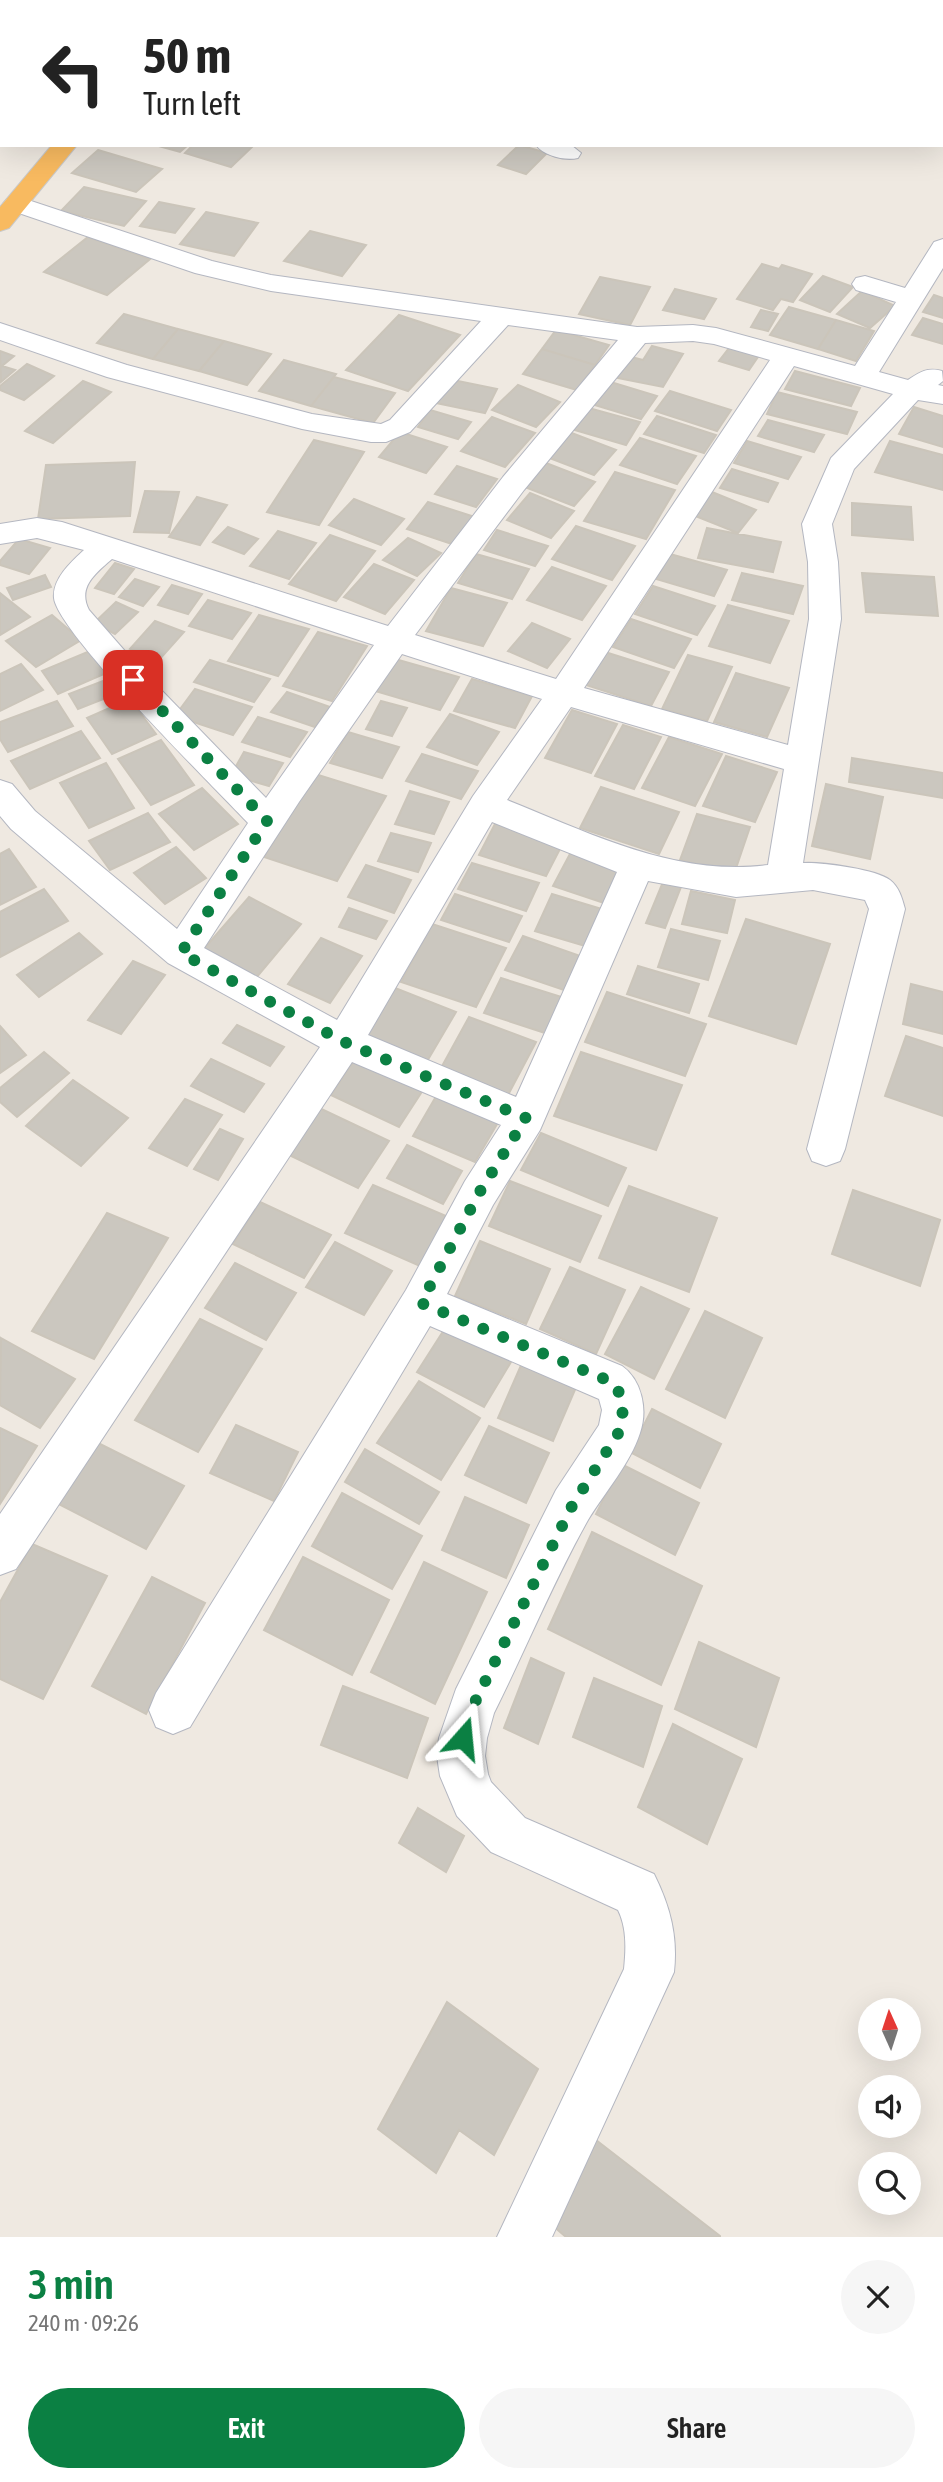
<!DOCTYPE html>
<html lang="en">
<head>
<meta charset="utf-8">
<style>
  body { margin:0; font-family:"Asap Condensed",sans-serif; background:#f6f6f6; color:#222; height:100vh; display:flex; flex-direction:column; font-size:26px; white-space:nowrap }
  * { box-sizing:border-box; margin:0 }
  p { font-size:23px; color:#767676 }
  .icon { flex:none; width:38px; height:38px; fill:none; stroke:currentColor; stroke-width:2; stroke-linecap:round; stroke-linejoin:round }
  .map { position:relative; height:2237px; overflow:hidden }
  .side { display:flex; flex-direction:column; background:#fff; flex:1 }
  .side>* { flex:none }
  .guide { position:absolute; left:0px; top:0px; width:943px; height:147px; box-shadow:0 7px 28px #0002; background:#fff; color:#222; overflow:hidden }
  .needle { width:46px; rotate:357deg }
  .controls { position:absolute; left:858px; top:1998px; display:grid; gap:14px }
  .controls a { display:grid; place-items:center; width:63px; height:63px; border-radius:50%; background:#fff; box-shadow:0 7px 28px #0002; font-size:35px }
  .pin { position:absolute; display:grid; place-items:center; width:60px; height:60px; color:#fff; margin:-30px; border-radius:14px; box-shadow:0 4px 10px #0006 }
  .me { position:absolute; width:77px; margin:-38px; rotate:18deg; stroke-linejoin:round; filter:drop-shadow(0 0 5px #0008) }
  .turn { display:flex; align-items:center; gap:24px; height:147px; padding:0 28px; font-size:32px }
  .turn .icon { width:91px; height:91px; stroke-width:2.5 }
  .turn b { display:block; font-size:49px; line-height:60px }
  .round { display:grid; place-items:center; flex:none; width:74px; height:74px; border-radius:37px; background:#f6f6f6 }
  .head { display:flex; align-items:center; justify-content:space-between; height:119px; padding:0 28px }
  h1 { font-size:42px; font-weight:600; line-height:52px; color:#0b8043 }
  .primary-button { display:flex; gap:14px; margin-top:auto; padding:14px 28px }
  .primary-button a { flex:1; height:80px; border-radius:42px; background:#0b8043; color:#fff; font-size:28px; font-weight:600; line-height:80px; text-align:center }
  .primary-button a+a { background:#f6f6f6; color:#222 }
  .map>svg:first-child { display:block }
  .building { fill:#cbc7bf; stroke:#cbc5ba; stroke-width:2 }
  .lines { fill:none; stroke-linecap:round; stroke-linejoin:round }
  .minor-casing { stroke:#b4b7c1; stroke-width:2 }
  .trunk-casing { stroke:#c9c9c9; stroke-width:2 }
  .minor { fill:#fff; fill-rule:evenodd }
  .trunk { fill:#f8ba60; fill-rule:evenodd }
  .route { stroke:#0b8043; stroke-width:12; stroke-dasharray:0 21.6 }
</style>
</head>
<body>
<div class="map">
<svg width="943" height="2237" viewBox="0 0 943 2237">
  <rect width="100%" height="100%" fill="#efe9e1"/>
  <path class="building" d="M 155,145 L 188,145 L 180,152 Z
    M 193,145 L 252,145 L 253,146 L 231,167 L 185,153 Z
    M 519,145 L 547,153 L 526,174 L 498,165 Z
    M 98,150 L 162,169 L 136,192 L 72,173 Z
    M 84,187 L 146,201 L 124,226 L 61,211 Z
    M 159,202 L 194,209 L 175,233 L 140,226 Z
    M 206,212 L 258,223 L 234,256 L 180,244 Z
    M 310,231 L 366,245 L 342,276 L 284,261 Z
    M 88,237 L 150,259 L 107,295 L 44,272 Z
    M 762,264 L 779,269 L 782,265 L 812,274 L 793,302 L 781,299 L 773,310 L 737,299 Z
    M 823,276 L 853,287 L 830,312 L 800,300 Z
    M 600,277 L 650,287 L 630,325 L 579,314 Z
    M 675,289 L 716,299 L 704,319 L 663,310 Z
    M 862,291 L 895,306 L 870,328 L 837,314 Z
    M 934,295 L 943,298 L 943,318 L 923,312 Z
    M 789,307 L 836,320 L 818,349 L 770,335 Z
    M 761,310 L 778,314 L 768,331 L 751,327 Z
    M 124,314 L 178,329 L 153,359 L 97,343 Z
    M 399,315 L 460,335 L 408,391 L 346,370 Z
    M 923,318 L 943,324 L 943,344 L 912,335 Z
    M 836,320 L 874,331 L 856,361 L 818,349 Z
    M 178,329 L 224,341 L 199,371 L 153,359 Z
    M 556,330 L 609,345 L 595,365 L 542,349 Z
    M 224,341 L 271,354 L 247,385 L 199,371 Z
    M 733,343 L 762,351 L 749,370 L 719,361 Z
    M 652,346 L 683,354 L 663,387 L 613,377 L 627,356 L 643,360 Z
    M 542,349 L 595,365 L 577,390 L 523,374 Z
    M 0,351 L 14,356 L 2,366 L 15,370 L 1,382 Z
    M 284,360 L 336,374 L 311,406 L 259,391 Z
    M 27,364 L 54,376 L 24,400 L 0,390 L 0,386 Z
    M 795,371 L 860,388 L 851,406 L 785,389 Z
    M 334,377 L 395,393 L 373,423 L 311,406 Z
    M 448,379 L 497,389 L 485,413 L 436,403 Z
    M 604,380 L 657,396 L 641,419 L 588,403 Z
    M 83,381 L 111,392 L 53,443 L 25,431 Z
    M 518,385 L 560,402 L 536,427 L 492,410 Z
    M 670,391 L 731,410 L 717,431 L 655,411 Z
    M 777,392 L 857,412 L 847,434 L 767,414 Z
    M 585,407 L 640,422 L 626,445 L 571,429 Z
    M 914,407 L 943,416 L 943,447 L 899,434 Z
    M 430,410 L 471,422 L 458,439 L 418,427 Z
    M 657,416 L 716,435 L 704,453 L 644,434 Z
    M 492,417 L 535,433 L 505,467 L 461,451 Z
    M 768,420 L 824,435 L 814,452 L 758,436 Z
    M 400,432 L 447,447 L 426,473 L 379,457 Z
    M 569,432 L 616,450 L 594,475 L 547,457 Z
    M 640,438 L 696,456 L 677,484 L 620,465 Z
    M 314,440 L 364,452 L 319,525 L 267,512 Z
    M 747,441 L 801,457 L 788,479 L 734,463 Z
    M 890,441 L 943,455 L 943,490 L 875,472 Z
    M 135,462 L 130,516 L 38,519 L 46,465 Z
    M 546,463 L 595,482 L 574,506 L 525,487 Z
    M 457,466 L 497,479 L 476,507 L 435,494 Z
    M 732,469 L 778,483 L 768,502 L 720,488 Z
    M 615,472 L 675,490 L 646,539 L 584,521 Z
    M 145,491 L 179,492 L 169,533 L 134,532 Z
    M 712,492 L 756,510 L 738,533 L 693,515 Z
    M 530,493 L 574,511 L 551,538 L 507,520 Z
    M 197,497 L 227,505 L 200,545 L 169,537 Z
    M 354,499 L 404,519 L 381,545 L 329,525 Z
    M 428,502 L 475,517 L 455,545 L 407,529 Z
    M 852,503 L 911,507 L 913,540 L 852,535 Z
    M 576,526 L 635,546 L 612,580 L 552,559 Z
    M 228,527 L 258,539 L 244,554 L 213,542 Z
    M 707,528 L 781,542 L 773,572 L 698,558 Z
    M 497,530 L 548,546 L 535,566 L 484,550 Z
    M 278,531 L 316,543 L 289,579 L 250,566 Z
    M 330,535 L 375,551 L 336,601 L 289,584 Z
    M 408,538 L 441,553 L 417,576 L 383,560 Z
    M 19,539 L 50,548 L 29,574 L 0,565 L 0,561 Z
    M 476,554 L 529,569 L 512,599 L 458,583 Z
    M 670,554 L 727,570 L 714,596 L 656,579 Z
    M 115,563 L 134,569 L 114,594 L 95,588 Z
    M 374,564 L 414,580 L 385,614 L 344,597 Z
    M 552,567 L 606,586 L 582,620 L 527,600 Z
    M 742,573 L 803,586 L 793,614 L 732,600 Z
    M 862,573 L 934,577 L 938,616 L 866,612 Z
    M 45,575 L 51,587 L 13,600 L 7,588 Z
    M 135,579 L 159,587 L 143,606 L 119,597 Z
    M 172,585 L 202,594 L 188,614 L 158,605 Z
    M 653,586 L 715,606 L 697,635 L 635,614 Z
    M 451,588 L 507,603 L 483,646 L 426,631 Z
    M 0,593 L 30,617 L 0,635 Z
    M 208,600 L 251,613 L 232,639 L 189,626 Z
    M 116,602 L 138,612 L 115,634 L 94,623 Z
    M 728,605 L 789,621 L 770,663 L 709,646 Z
    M 52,615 L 81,640 L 36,667 L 6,641 Z
    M 259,615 L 309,629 L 278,676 L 228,661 Z
    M 631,619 L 691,639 L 674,668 L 613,647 Z
    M 155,621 L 184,632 L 158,661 L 130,649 Z
    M 532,623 L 570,639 L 547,668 L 508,651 Z
    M 318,632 L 367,646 L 332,701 L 283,686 Z
    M 90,651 L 106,673 L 58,694 L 42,671 Z
    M 605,652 L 669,672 L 651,706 L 586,685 Z
    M 688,655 L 732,667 L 707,721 L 662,709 Z
    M 395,659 L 459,677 L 440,710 L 375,691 Z
    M 210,660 L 270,679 L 254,702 L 194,682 Z
    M 21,664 L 43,690 L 0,711 L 0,674 Z
    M 736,673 L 789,688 L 767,737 L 714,722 Z
    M 111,678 L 121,692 L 78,709 L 69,694 Z
    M 472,679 L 532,696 L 515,728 L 454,711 Z
    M 195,689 L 252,707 L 233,735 L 175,716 Z
    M 287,692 L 330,707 L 315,727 L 271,712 Z
    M 130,699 L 156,734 L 112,754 L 87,718 Z
    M 57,701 L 73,726 L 8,752 L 0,739 L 0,722 Z
    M 381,701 L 407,708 L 392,736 L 366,729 Z
    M 572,710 L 617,724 L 591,773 L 545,758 Z
    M 450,714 L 499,732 L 477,765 L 427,747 Z
    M 258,717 L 307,732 L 290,757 L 242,742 Z
    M 623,725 L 661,737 L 634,789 L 595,776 Z
    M 81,731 L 100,758 L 30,789 L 11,761 Z
    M 348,732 L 399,747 L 382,778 L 330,763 Z
    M 669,737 L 722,754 L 695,806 L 642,788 Z
    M 161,740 L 194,785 L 151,805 L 118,759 Z
    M 244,752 L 283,763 L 269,786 L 231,775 Z
    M 422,754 L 478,771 L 461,799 L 406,781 Z
    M 726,756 L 777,772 L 755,822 L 703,806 Z
    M 852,758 L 943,773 L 943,798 L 849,782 Z
    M 106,763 L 134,808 L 89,828 L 60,783 Z
    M 315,774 L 386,796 L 337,881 L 264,857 Z
    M 826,784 L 883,797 L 870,859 L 812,846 Z
    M 601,787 L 679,812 L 659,854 L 580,828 Z
    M 202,788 L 238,824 L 194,850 L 159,814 Z
    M 410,791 L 449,802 L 434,834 L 395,824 Z
    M 148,813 L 170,842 L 110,870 L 89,841 Z
    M 697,814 L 750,827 L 734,874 L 680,860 Z
    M 496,822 L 563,843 L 546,876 L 479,855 Z
    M 391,833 L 431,843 L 418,872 L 378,861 Z
    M 176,847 L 206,878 L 165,904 L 134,873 Z
    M 9,849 L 36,887 L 0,905 L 0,854 Z
    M 571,852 L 630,872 L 613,906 L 553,886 Z
    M 472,863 L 539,883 L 526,911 L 458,889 Z
    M 366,865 L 411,880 L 394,913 L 348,897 Z
    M 663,882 L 681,887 L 665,928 L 646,923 Z
    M 44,889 L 68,921 L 0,957 L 0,912 Z
    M 691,891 L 735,900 L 727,933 L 682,924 Z
    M 455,894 L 522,916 L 509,942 L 441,920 Z
    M 552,894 L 608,911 L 592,948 L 535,931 Z
    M 249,897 L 301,924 L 256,978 L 202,951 Z
    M 349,908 L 387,921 L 376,939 L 339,927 Z
    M 746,919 L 830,944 L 796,1044 L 709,1016 Z
    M 432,924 L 506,948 L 476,1007 L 401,982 Z
    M 671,929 L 720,941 L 708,980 L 658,967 Z
    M 79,933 L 102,954 L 39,997 L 17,975 Z
    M 523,936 L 586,958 L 570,992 L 505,970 Z
    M 321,938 L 362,956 L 330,1003 L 288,984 Z
    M 133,961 L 165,975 L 121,1034 L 88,1020 Z
    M 638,966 L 699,984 L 689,1013 L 627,994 Z
    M 501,978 L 565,998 L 548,1034 L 484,1013 Z
    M 911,984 L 943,992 L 943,1034 L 903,1024 Z
    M 395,988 L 456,1012 L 426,1063 L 364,1039 Z
    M 607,992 L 706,1024 L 685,1076 L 585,1042 Z
    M 469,1017 L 536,1042 L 508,1095 L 441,1068 Z
    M 237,1025 L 284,1047 L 270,1066 L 223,1043 Z
    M 0,1026 L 26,1055 L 0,1073 Z
    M 906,1036 L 943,1048 L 943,1116 L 885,1096 Z
    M 44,1052 L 69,1073 L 17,1117 L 0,1102 L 0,1088 Z
    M 581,1052 L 682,1085 L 656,1150 L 554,1116 Z
    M 356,1057 L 425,1087 L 399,1127 L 331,1095 Z
    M 211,1059 L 264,1084 L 244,1112 L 191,1086 Z
    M 73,1080 L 128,1118 L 81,1166 L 26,1126 Z
    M 438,1093 L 500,1119 L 475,1162 L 413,1136 Z
    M 185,1099 L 222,1115 L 187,1166 L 149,1148 Z
    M 315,1106 L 389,1141 L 358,1188 L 283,1152 Z
    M 220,1129 L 243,1139 L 218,1180 L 194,1169 Z
    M 541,1133 L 626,1168 L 608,1206 L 521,1170 Z
    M 407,1145 L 462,1171 L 443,1204 L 387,1178 Z
    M 510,1181 L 601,1216 L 580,1262 L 489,1226 Z
    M 373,1185 L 446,1216 L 420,1266 L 345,1233 Z
    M 629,1186 L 717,1218 L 689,1292 L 599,1258 Z
    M 853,1190 L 940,1220 L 920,1286 L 832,1254 Z
    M 260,1202 L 331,1235 L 304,1278 L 233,1244 Z
    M 107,1213 L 168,1238 L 94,1359 L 32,1331 Z
    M 480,1241 L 550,1269 L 526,1324 L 455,1296 Z
    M 335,1242 L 392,1271 L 364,1315 L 306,1287 Z
    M 235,1263 L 296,1293 L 266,1340 L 205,1308 Z
    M 570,1267 L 625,1290 L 596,1354 L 540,1329 Z
    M 641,1287 L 689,1309 L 654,1379 L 605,1354 Z
    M 705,1311 L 762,1338 L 725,1418 L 666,1389 Z
    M 200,1319 L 262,1349 L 198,1452 L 135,1420 Z
    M 449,1322 L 514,1357 L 484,1407 L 417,1372 Z
    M 1,1338 L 75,1379 L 40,1428 L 0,1405 Z
    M 522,1363 L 577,1385 L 553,1441 L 498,1418 Z
    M 419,1381 L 480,1418 L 441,1480 L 377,1443 Z
    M 652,1409 L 721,1444 L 700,1488 L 630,1452 Z
    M 236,1425 L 298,1452 L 274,1501 L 210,1473 Z
    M 489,1426 L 549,1453 L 526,1503 L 465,1475 Z
    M 0,1428 L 37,1446 L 0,1504 Z
    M 92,1440 L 184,1486 L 146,1549 L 53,1501 Z
    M 365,1449 L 439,1492 L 419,1524 L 345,1482 Z
    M 621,1464 L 699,1503 L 675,1555 L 596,1514 Z
    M 342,1493 L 422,1536 L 392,1589 L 312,1546 Z
    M 465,1497 L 529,1525 L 506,1578 L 442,1550 Z
    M 592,1532 L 702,1586 L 661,1685 L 548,1629 Z
    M 32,1544 L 107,1576 L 43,1699 L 0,1679 L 0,1602 Z
    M 303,1557 L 389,1600 L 352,1675 L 264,1630 Z
    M 424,1562 L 487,1592 L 435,1704 L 371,1672 Z
    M 152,1577 L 205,1603 L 146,1714 L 92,1686 Z
    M 699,1642 L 779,1678 L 756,1747 L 675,1709 Z
    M 531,1658 L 564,1673 L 538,1744 L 504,1728 Z
    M 594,1678 L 662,1706 L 643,1767 L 573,1737 Z
    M 343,1686 L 428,1718 L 407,1778 L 321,1745 Z
    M 673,1724 L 742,1759 L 707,1844 L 638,1807 Z
    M 418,1808 L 464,1836 L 446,1872 L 399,1843 Z
    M 447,2002 L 538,2069 L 494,2155 L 459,2130 L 436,2173 L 378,2129 Z
    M 596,2140 L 720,2236 L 720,2237 L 566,2237 L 552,2225 Z"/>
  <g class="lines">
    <g class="minor-casing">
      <path id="minor" d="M 0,62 L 2,62 L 2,76 L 0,76 Z
        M 536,145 L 571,145 L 581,153 L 578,158 C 565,161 544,156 536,145 Z
        M 16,196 L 212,261 L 271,275 L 637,327 L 693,325 L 716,328 L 855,366 L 896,302 L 856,290 L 852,284 L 856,278 L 865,276 L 905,288 L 934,242 L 943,239 L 943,268 L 879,372 L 908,380 C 920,372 927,367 942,371 L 943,381 L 938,385 L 943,386 L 943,404 L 918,400 L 854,469 L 832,524 L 838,562 L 841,619 L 803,863 C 821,862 876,869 890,880 C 899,887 902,898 905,909 L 845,1149 L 840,1161 L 826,1166 L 812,1161 L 807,1149 L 869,909 L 865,900 L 813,890 L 736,897 L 648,881 L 540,1130 L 493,1205 L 447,1294 L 622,1366 C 642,1380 648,1410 640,1433 C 630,1464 605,1492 588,1520 C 553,1582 526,1649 494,1713 L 487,1738 L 485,1756 L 488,1774 L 491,1782 L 525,1818 L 654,1874 C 670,1906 678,1936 674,1972 L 552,2237 L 497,2237 L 624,1969 C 626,1949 627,1928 618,1910 L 491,1852 L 457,1816 L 440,1776 L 437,1756 L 439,1738 L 456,1689 L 556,1490 L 599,1425 L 602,1410 L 599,1399 L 430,1326 L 190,1727 L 173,1734 L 156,1727 L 149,1710 L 156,1693 L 406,1290 L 465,1181 L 501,1125 L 352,1062 L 16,1569 L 0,1575 L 0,1514 L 320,1047 L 168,963 L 11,829 L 0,816 L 0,780 L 12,784 L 35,811 L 177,929 L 248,823 C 216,789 57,632 54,598 C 52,579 72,561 84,550 L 37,538 L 0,544 L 0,524 L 37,518 L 62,522 L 388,626 L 503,477 L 618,340 L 508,325 L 410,432 L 386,442 L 371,442 L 302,429 L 107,377 L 0,340 L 0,323 L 127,365 L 312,414 L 381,424 L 390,420 L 481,321 L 271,291 L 195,273 L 7,209 L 3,204 L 7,199 ZM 693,341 L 714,344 L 770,360 L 556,679 L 415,635 L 524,490 L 645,343 ZM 794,366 L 893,394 L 831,458 L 802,524 L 808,562 L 809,619 L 788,745 L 584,688 ZM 112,559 L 374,645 L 266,798 L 138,666 L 89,610 C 77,587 96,573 112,559 ZM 402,654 L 542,699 L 473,796 L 337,1020 L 204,948 L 299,802 ZM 571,707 L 784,769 L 768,865 C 676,877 590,833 507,800 ZM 492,822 L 617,872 L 516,1097 L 368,1035 Z"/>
    </g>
    <g class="trunk-casing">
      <path id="trunk" d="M 222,0 L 246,0 L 221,2 Z
        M 52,145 L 77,145 L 9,228 L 0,231 L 0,207 Z"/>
    </g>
    <use href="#minor" class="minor"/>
    <use href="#trunk" class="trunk"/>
  </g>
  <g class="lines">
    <path class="route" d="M 133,680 L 267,821 L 181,953 L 344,1042 L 526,1118 L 479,1193 L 421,1303 L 607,1380 L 617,1387 L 620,1396 L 623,1410 L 619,1432 L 572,1506 L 473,1706 L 463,1738"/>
  </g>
</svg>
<div class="controls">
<a><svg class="needle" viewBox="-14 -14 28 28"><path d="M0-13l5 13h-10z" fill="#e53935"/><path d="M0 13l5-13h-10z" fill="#767676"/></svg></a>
<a><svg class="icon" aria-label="sound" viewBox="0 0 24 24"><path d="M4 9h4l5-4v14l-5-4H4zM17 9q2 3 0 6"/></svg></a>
<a><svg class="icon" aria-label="search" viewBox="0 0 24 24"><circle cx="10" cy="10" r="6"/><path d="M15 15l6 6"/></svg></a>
</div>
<div class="pin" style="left:133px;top:680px;background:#d93025"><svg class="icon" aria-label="arrive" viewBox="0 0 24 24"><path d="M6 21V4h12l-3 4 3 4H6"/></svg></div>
<svg class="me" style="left:463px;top:1738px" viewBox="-20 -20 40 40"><path d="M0-17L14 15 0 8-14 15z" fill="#0b8043" stroke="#fff" stroke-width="4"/></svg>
<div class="guide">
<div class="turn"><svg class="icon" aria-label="left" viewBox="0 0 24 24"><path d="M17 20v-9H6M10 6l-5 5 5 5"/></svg><div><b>50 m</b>Turn left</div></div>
</div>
</div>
<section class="side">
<div class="head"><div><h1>3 min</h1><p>240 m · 09:26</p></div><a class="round"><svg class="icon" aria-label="close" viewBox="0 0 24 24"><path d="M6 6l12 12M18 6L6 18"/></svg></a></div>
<div class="primary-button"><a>Exit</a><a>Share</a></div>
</section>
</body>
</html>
